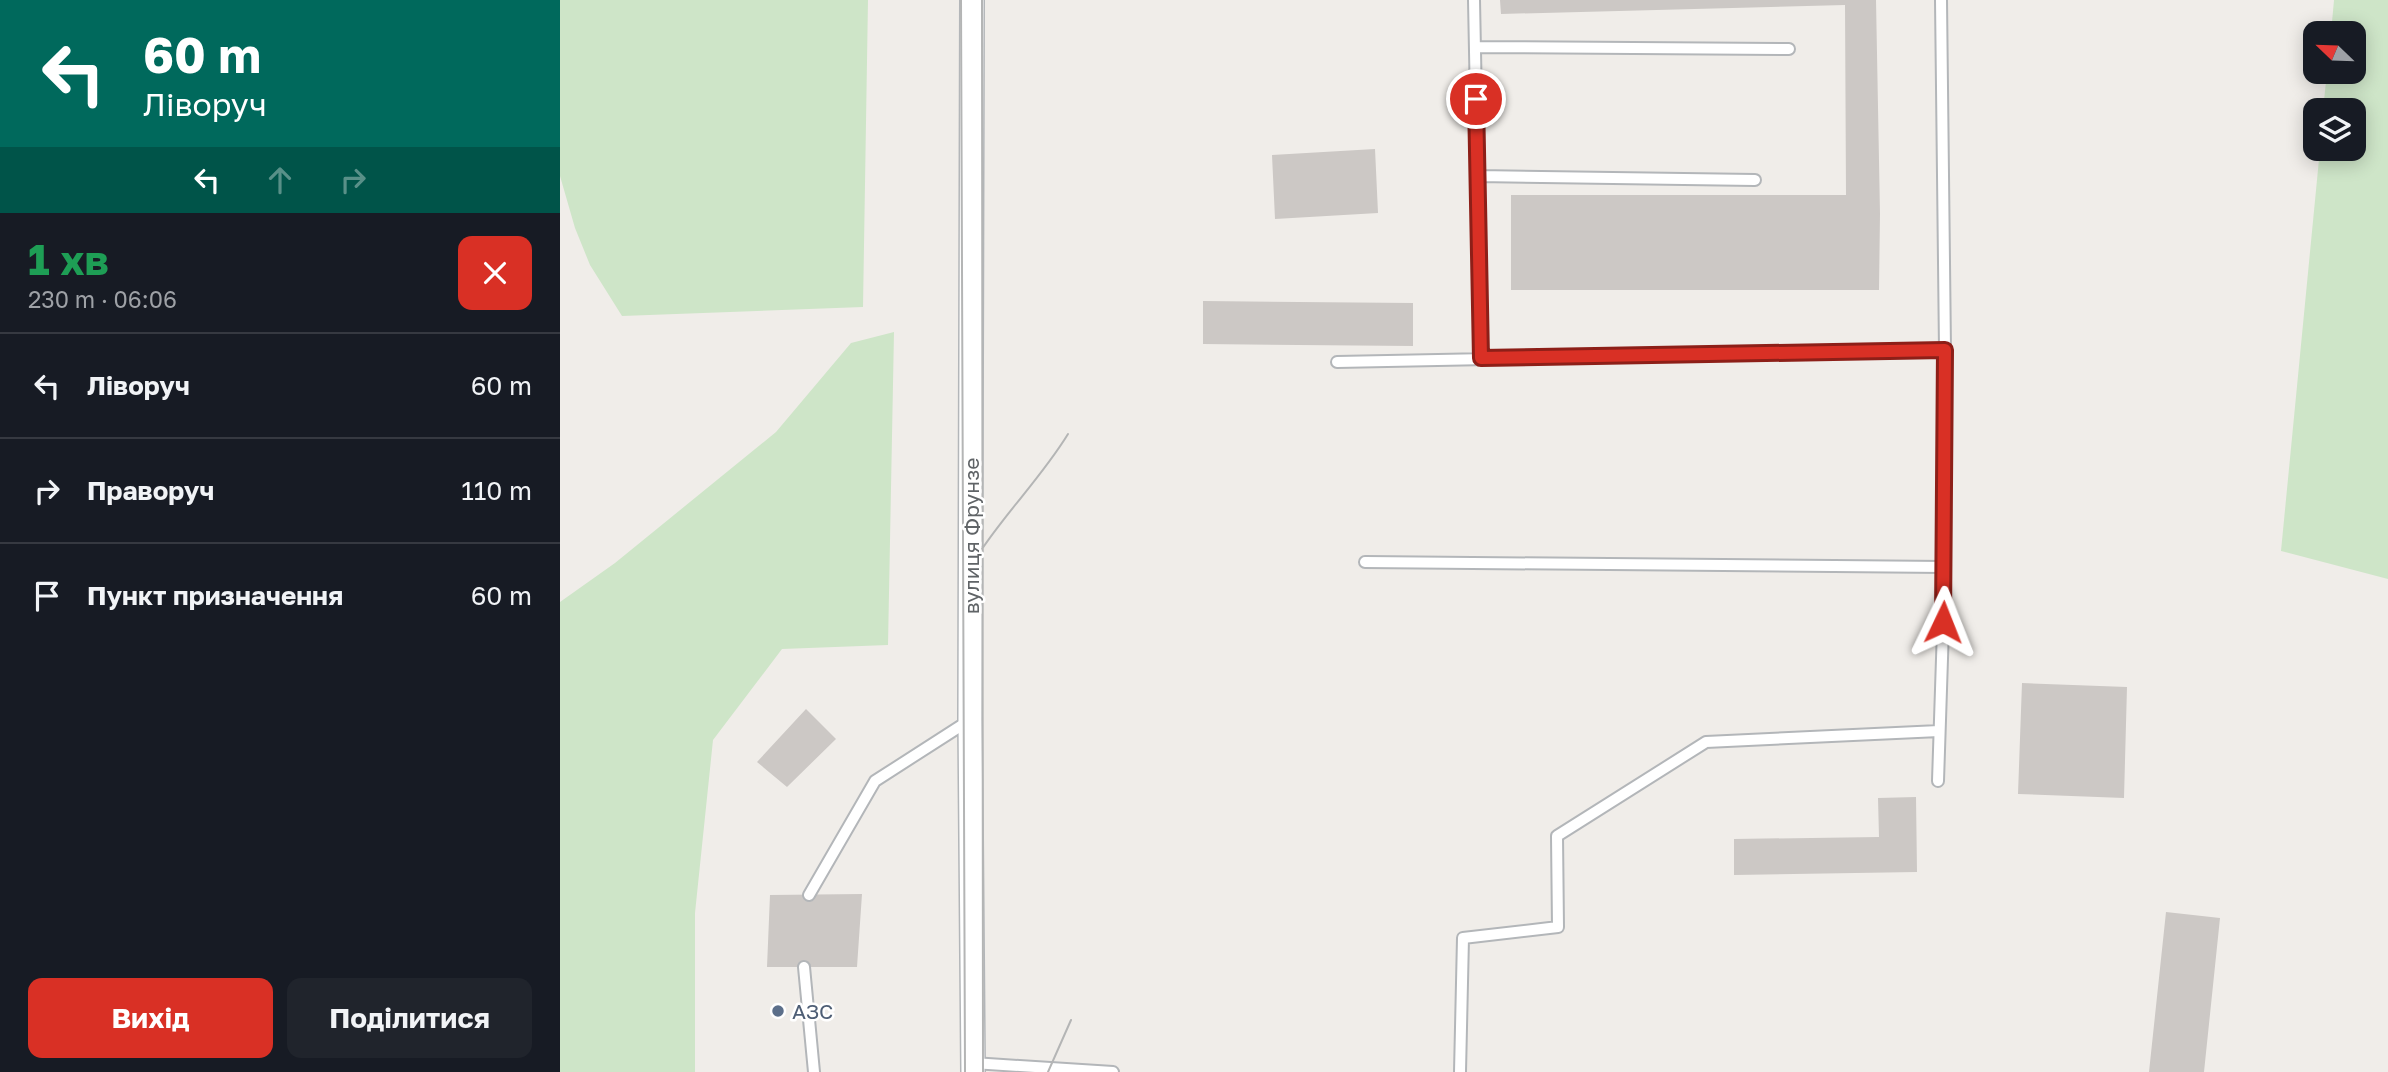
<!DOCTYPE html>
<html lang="uk">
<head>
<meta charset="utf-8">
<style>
  body { margin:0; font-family:"Golos Text",sans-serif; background:#20242c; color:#f1f3f6; height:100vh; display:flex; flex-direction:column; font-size:26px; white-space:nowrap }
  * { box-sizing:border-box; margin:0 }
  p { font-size:23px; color:#9ea1a6 }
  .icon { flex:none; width:38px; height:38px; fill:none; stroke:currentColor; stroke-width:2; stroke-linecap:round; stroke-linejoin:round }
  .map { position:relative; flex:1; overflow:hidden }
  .details { display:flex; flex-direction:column; background:#171b24; width:560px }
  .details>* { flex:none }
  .banner { background:#00695c; color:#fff; overflow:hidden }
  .needle { width:46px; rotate:293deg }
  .buttons { position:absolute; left:1743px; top:21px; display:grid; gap:14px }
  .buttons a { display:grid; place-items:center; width:63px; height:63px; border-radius:14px; background:#171b24; box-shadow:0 4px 18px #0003; font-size:35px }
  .pin { position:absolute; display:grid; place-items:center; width:60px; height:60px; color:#fff; margin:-30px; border:4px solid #fff; border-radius:50%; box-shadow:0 2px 7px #0007 }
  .me { position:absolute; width:77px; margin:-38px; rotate:2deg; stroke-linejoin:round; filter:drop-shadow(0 0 5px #0008) }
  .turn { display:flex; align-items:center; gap:24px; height:147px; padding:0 28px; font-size:32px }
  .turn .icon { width:91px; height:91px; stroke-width:2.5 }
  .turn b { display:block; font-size:49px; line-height:60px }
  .lanes { display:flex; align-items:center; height:66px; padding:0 28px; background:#0003; justify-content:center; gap:35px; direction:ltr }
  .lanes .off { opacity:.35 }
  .round { display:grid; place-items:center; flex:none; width:74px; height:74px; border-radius:14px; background:#20242c }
  .overview { display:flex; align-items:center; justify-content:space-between; height:119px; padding:0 28px }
  h1 { font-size:42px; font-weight:700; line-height:52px; color:#1e9e55 }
  .cta { display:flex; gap:14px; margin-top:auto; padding:14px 28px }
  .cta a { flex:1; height:80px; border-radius:14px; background:#d93025; color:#fff; font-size:28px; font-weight:700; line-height:80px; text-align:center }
  .cta a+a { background:#20242c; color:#f1f3f6 }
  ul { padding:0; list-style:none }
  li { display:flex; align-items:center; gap:21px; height:105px; padding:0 28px; border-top:2px solid #363941 }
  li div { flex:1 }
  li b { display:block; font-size:26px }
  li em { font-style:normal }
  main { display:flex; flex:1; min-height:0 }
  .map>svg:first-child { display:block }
  .green { fill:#cee5c8 }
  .building { fill:#ccc8c5 }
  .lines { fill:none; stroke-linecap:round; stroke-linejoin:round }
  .lane-casing { stroke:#b3b6b9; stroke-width:14 }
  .street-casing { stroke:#b3b6b9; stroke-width:26 }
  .lane { stroke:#fff; stroke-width:10 }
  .street { stroke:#fff; stroke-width:23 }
  .tram { stroke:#b4b5b5; stroke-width:2 }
  .route-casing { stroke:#8d1f18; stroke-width:18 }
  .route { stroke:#d93025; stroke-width:12 }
  .service-dot { fill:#5c6f8a; stroke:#fff; stroke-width:2.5 }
  .labels { text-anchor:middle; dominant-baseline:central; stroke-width:5; stroke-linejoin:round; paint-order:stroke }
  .street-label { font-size:21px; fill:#606467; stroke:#fff }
  .service-label { font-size:21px; fill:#4e5e75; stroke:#fff; text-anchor:start }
</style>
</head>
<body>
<main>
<section class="details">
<div class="banner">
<div class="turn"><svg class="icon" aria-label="left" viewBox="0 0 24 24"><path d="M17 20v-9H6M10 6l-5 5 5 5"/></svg><div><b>60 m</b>Ліворуч</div></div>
<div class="lanes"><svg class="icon" aria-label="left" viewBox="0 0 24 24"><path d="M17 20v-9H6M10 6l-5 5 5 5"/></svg><svg class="icon off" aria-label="ahead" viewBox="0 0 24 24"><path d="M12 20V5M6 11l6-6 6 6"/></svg><svg class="icon off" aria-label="right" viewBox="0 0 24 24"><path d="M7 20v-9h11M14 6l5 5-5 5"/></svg></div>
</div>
<div class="overview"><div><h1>1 хв</h1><p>230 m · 06:06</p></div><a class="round" style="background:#d93025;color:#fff"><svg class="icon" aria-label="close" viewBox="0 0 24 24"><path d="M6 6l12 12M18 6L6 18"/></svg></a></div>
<ul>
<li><svg class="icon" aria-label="left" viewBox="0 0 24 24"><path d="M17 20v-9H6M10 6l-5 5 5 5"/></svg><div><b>Ліворуч</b></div><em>60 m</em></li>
<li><svg class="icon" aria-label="right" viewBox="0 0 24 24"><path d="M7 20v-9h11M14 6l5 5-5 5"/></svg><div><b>Праворуч</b></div><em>110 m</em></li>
<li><svg class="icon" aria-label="arrive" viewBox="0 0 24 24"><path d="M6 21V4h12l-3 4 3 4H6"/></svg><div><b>Пункт призначення</b></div><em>60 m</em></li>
</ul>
<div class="cta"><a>Вихід</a><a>Поділитися</a></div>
</section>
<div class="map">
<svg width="1828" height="1072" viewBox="0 0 1828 1072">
  <rect width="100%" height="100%" fill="#f0ede9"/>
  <path class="green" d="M 0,0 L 308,0 L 303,307 L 62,316 L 30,265 L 15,228 L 0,176 Z
    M 1774,0 L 1828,0 L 1828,579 L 1721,551 L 1760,149 L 1794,149 L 1794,110 L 1763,110 L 1767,72 L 1794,72 L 1794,33 L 1771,33 Z
    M 334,332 L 328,645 L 222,649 L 153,740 L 135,913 L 135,1072 L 0,1072 L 0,602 L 55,563 L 216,432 L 291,343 Z"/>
  <path class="building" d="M 940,0 L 1316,0 L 1320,214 L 1319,290 L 951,290 L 951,195 L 1286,195 L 1285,5 L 941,14 Z
    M 815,149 L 818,213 L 715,219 L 712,155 Z
    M 643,301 L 853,303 L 853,346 L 643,344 Z
    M 1462,683 L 1567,687 L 1564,798 L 1458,794 Z
    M 246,709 L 276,739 L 227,787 L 197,762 Z
    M 1356,797 L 1357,872 L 1174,875 L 1174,839 L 1319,837 L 1318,798 Z
    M 302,894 L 297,967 L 207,967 L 210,895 Z
    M 1606,912 L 1660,918 L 1644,1072 L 1589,1072 Z"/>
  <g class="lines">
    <g class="lane-casing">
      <path id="lane" d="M 914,0 L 921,358
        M 1381,0 L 1385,350
        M 915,47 L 1229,49
        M 918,176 L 1195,180
        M 777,362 L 1385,350 L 1385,567 L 1378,781
        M 805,562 L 1385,567
        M 249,895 L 315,781 L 410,720
        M 244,967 L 254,1072
        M 413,1063 L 553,1072
        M 900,1072 L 903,938 L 998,927 L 997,836 L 1146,742 L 1379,731"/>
    </g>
    <g class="street-casing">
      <path id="street" d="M 412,0 L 410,720 L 413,1072"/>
    </g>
    <use href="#lane" class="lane"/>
    <use href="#street" class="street"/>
    <path class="tram" d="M 401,0 L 405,1072
      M 422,0 L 423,1072
      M 422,549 C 449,509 483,475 508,434
      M 488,1072 L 511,1020"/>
  </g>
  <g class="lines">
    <g class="route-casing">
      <path id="route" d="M 916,99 L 921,358 L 1385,350 L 1383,622"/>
    </g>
    <use href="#route" class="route"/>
  </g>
  <circle class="service-dot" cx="218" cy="1011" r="7"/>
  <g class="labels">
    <g class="street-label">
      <text transform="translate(411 536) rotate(-90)">вулиця Фрунзе</text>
    </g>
    <g class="service-label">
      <text x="232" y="1011">АЗС</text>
    </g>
  </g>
</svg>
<div class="buttons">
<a><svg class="needle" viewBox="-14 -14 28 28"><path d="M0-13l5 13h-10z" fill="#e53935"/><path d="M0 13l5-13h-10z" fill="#9ea1a6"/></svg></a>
<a><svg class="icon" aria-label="layers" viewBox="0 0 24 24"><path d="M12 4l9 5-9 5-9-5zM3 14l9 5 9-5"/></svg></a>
</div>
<div class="pin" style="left:916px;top:99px;background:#d93025"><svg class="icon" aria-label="arrive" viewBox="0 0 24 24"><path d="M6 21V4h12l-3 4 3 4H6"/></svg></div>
<svg class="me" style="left:1383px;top:622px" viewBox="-20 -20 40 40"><path d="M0-17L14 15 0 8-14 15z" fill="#d93025" stroke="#fff" stroke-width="4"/></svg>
</div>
</main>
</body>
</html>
